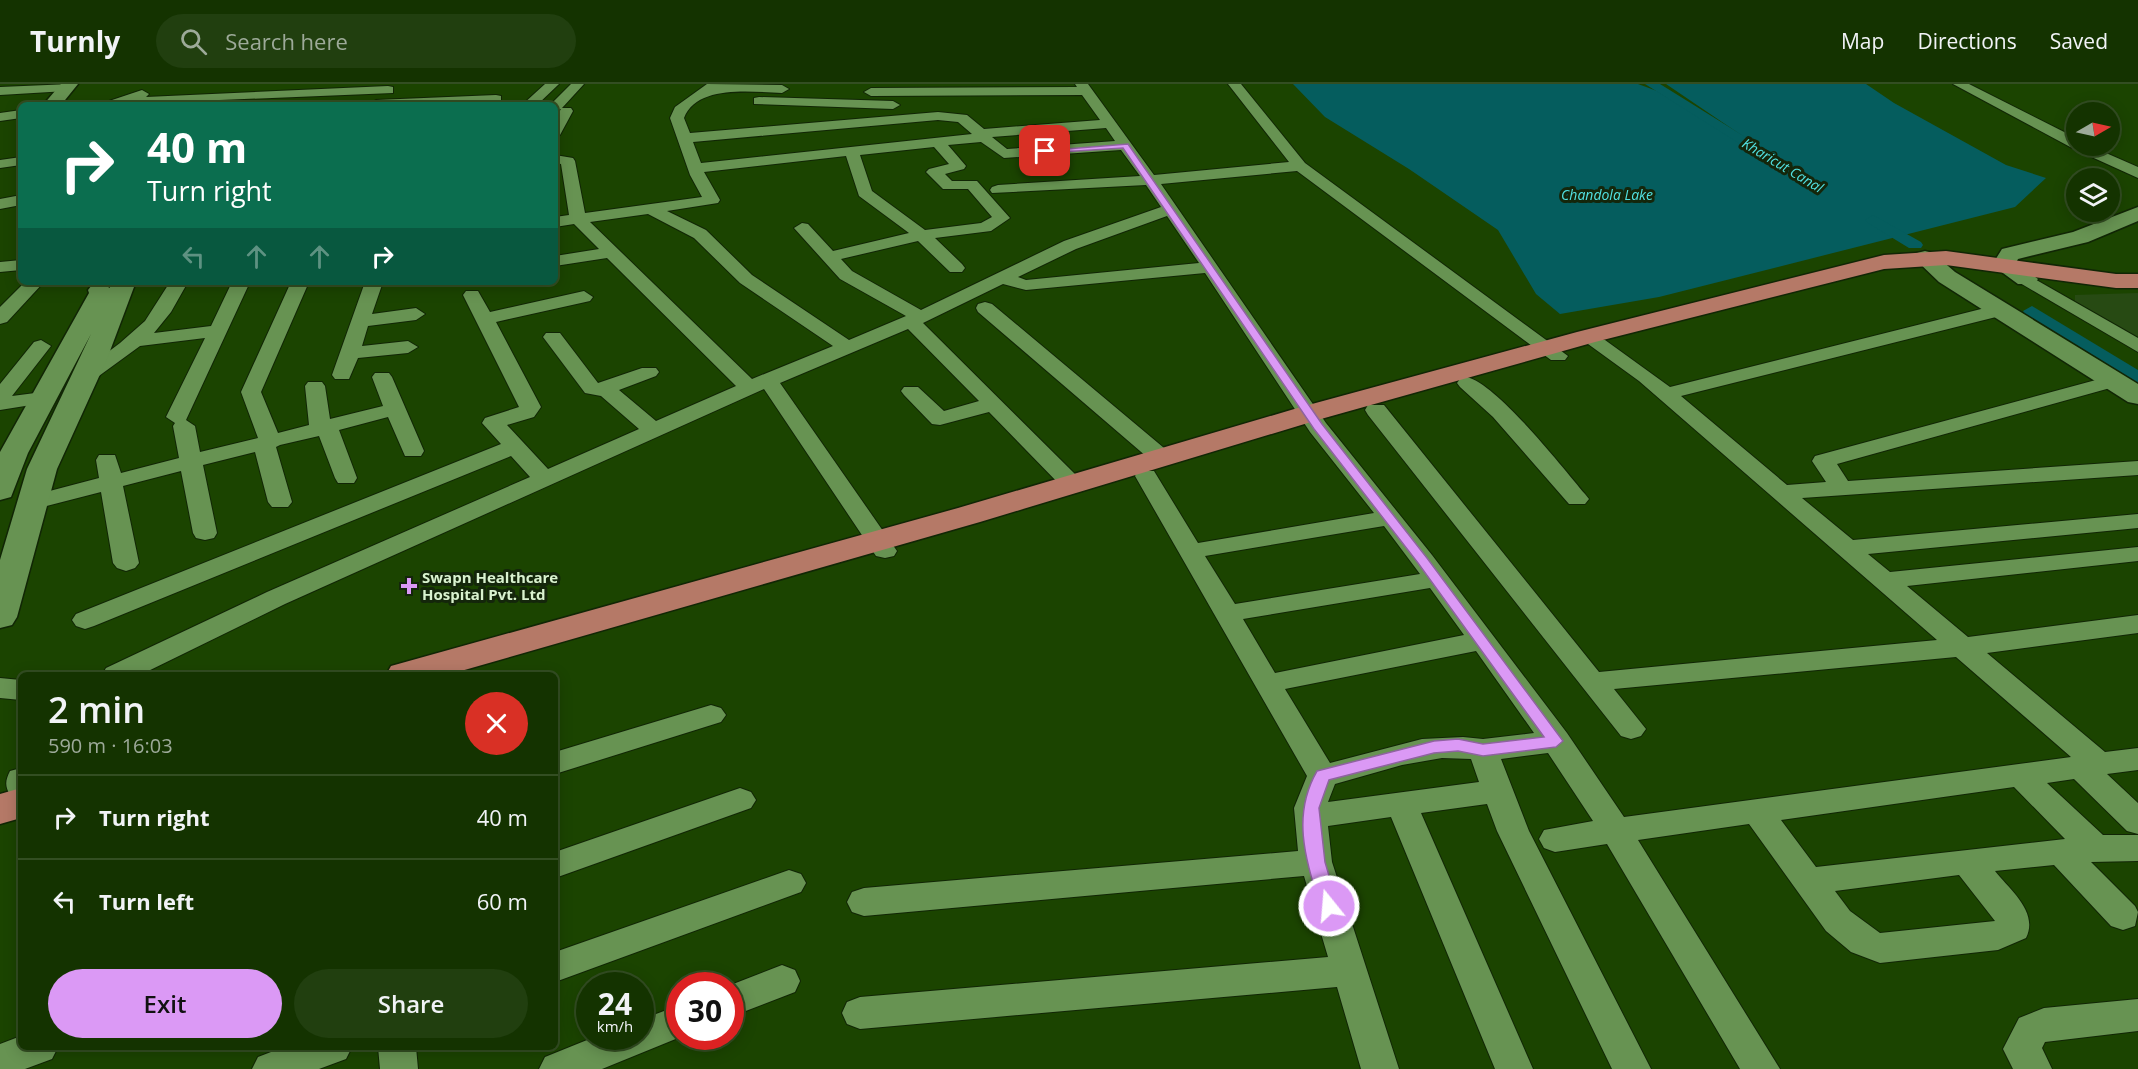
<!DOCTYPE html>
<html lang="en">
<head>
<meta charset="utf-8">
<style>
  body { margin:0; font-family:"Open Sans",sans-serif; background:#213f0f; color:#f1f3f6; height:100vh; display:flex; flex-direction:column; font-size:22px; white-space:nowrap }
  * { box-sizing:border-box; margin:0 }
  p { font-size:20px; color:#9daa99 }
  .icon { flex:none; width:33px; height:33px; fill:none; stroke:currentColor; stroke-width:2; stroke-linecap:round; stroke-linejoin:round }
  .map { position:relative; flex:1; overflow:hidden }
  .details { position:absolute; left:18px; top:588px; width:540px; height:378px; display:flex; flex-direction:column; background:#143300; border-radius:9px; box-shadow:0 3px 15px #0003,0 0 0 2px #334e22 }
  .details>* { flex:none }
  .hud { position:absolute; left:18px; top:18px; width:540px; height:183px; border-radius:9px; box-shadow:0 3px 15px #0003,0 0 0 2px #334e22; background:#0b6e4f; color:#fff; overflow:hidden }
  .needle { width:39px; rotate:81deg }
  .buttons { position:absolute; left:2066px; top:18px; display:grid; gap:12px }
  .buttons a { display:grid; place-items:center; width:54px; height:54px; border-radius:50%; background:#143300; box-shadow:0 3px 15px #0003,0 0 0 2px #334e22; font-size:30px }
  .speed { position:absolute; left:576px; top:888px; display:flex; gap:12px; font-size:30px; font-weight:700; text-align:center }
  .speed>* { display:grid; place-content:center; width:78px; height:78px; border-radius:50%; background:#143300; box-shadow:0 3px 15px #0003,0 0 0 2px #334e22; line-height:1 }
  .speed small { font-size:15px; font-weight:400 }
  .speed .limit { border:9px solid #d22; background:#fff; color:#111 }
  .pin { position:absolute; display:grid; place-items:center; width:51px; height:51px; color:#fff; margin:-26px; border-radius:12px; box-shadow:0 3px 9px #0006 }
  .me { position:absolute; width:66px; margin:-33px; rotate:343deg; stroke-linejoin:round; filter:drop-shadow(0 0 4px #0008) }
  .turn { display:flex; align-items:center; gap:21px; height:126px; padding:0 30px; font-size:27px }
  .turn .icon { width:78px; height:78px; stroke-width:2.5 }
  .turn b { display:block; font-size:42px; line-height:51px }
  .lanes { display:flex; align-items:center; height:57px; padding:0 30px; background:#0003; justify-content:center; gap:30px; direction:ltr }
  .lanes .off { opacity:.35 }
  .round { display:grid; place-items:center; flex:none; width:63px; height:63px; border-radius:32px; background:#213f0f }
  .overview { display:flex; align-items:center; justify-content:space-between; height:102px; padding:0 30px }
  h1 { font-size:36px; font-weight:600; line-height:45px }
  .cta { display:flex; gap:12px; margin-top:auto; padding:12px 30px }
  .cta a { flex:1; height:69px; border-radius:36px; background:#db99f5; color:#111; font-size:24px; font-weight:600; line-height:69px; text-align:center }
  .cta a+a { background:#213f0f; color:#f1f3f6 }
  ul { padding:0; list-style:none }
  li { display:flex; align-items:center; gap:18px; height:84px; padding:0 30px; border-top:2px solid #334e22 }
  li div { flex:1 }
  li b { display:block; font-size:22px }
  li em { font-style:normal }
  header { display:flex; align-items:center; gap:36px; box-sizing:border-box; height:84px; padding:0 30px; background:#143300; border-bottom:2px solid #334e22 }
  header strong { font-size:28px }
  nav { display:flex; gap:33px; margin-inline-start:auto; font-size:21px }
  .search { width:420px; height:54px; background:#213f0f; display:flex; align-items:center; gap:15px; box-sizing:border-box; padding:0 21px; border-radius:33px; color:#9daa99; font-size:22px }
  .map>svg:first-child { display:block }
  .built { fill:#274a13 }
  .water { fill:#055d5e }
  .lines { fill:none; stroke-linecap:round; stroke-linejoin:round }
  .canal { fill:#055d5e; fill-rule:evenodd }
  .street-casing { stroke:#112605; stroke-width:2 }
  .secondary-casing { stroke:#112605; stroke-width:3 }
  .primary-casing { stroke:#112605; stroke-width:3 }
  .street { fill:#679352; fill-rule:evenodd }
  .secondary { fill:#679352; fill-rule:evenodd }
  .primary { fill:#b57967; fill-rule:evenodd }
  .route { fill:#db99f5; stroke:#8e639f; stroke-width:1.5 }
  .poi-dot { fill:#db99f5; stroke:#14260b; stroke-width:2 }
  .labels { text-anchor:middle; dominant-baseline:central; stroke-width:6; stroke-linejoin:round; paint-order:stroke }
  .far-water-label { font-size:14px; font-style:italic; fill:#52e2e3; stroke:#14260b }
  .poi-label { font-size:15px; font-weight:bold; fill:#d9f2cf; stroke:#14260b; text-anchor:start }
</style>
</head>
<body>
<header>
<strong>Turnly</strong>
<div class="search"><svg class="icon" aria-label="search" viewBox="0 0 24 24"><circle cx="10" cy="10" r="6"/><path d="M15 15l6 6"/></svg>Search here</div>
<nav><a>Map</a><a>Directions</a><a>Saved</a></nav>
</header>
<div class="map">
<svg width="2138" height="985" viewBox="0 0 2138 985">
  <rect width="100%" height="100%" fill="#1b4400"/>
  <path class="built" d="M 2138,209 L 2138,256 L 2075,218 L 2075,211 Z"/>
  <path class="water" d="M 1293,0 L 1638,0 L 1657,7 L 1739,57 L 1750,57 L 1666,0 L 1866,0 L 1894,19 L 2006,81 L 2046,94 L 2015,123 L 1659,213 L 1560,230 L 1536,210 L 1498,146 L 1409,85 L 1325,33 Z"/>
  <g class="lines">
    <path class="canal" d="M 1645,0 L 1660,0 L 1779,74 L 1777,77 L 1767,77 Z
      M 1873,131 L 1921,158 L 1923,161 L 1921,164 L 1909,164 L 1868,139 L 1865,136 Z
      M 2032,222 L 2138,286 L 2138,300 L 2131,298 L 2026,231 L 2023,227 Z"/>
    <g class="street-casing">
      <path id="street" d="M 71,0 L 73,3 L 67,7 L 0,11 L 0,3 Z
        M 545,0 L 559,0 L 537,21 L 522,21 Z
        M 571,0 L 584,0 L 562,24 L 571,24 L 573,27 L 560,51 L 555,52 L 555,35 L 561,25 L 555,27 L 555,21 L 550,21 Z
        M 707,0 L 782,1 L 789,5 L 782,9 C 753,8 697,0 684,34 L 690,49 L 938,28 L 967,31 L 984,45 L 1100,36 L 1082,11 L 871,12 L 864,8 L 871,4 L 1077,3 L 1075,0 L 1088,0 L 1154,91 L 1289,78 L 1228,0 L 1241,0 L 1305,79 L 1568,272 L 1565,276 L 1551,276 L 1297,87 L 1161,100 L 1326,339 L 1432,471 L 1567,649 L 1624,733 L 2071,673 L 1956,573 L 1614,605 L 1646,645 L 1641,652 L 1631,655 L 1621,652 L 1368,331 L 1365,326 L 1368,321 L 1384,321 L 1599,588 L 1937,556 L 1639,297 L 1588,260 L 1591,256 L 1605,256 L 1670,303 L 2001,220 L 2008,222 L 2010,226 L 2008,230 L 1681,312 L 1787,401 L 1826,398 L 1812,377 L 1815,372 L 2107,293 L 2121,293 L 2124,297 L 2121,301 L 1837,380 L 1848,397 L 2138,377 L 2138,391 L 1802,414 L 1853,456 L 2138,430 L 2138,444 L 1868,470 L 1890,488 L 2138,463 L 2138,477 L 1907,502 L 1968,553 L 2138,531 L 2138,549 L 1987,569 L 2105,668 L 2138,664 L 2138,686 L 2107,690 L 2138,719 L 2138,750 L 2127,747 L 2074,695 L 2047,699 L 2103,751 L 2138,751 L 2138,777 L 2091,778 L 2135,822 L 2138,828 L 2135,842 L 2123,846 L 2111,842 L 2054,781 L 1995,787 C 2010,806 2039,828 2026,854 L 1998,866 L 1880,879 L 1851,868 L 1826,847 L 1749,740 L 1638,756 L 1780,985 L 1740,985 L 1607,760 L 1555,768 L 1544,764 L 1539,755 L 1544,746 L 1593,737 L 1548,669 L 1501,675 L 1529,747 L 1651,985 L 1612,985 L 1497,747 L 1487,720 L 1421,729 L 1533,985 L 1495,985 L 1391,733 L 1328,742 L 1332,778 L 1399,985 L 1361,985 L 1337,903 L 860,945 L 847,940 L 842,929 L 847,918 L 860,913 L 1328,873 L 1304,792 L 864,832 L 852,828 L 847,818 L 852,808 L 864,804 L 1298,767 L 1294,724 L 1307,692 L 1135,392 L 1138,387 L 1154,387 L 1198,459 L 1374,429 L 1310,348 L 1205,189 L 1026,206 L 1003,200 L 923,239 L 1080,395 L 1084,400 L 1080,405 L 1064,405 L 989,328 L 940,341 L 932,340 L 904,311 L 901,307 L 904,303 L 918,303 L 944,327 L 979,317 L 908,245 L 780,299 L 897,467 L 894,472 L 885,474 L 876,472 L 764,305 L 285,520 L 140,591 L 102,591 L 106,584 L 267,508 L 530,393 L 511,372 L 94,542 L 85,545 L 76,542 L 72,536 L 76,530 L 501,360 L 482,339 L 485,334 L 519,323 L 463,211 L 466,207 L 478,207 L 490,228 L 584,207 L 593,213 L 590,217 L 496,238 L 541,323 L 534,333 L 507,341 L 548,385 L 639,345 L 601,312 L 585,309 L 543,253 L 546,249 L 560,249 L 598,299 L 642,284 L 656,284 L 659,288 L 656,292 L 619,306 L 656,337 L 736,302 L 607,174 L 555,182 L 555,172 L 599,165 L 574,140 L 555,143 L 555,133 L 569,131 L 561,80 L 555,79 L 555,71 L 573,74 L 575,77 L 585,129 L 702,113 L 690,91 L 670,34 L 675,23 ZM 938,36 L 958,38 L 972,50 L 701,79 L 693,58 ZM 1106,44 L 1115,57 L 1007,65 L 992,53 ZM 981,58 L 1004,74 L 1121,66 L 1140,92 L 998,101 L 992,103 L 990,106 L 992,109 L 1146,101 L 1161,123 L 1064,157 L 921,226 L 852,187 L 841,175 L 918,157 L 950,188 L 962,188 L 965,184 L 962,180 L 935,154 L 991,147 L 1010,134 L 977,97 L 952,97 L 945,90 L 964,85 L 966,82 L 948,61 ZM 934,63 L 949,80 L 929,85 L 926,88 L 943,105 L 968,105 L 992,133 L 981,139 L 925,146 L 872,107 L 860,71 ZM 846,72 L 859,112 L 909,149 L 833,167 L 808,140 L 802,139 L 794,144 L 840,195 L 906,232 L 849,256 L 752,191 L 706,146 L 667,127 L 718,119 L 720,116 L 704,88 ZM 648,130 L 694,154 L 740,199 L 833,262 L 752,295 L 590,138 ZM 1167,132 L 1199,179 L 1026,196 L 1018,193 L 1076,165 ZM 1384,442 L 1420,490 L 1235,520 L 1205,472 ZM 1430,504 L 1464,551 L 1275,589 L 1243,535 ZM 1476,567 L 1534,649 L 1483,655 L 1463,653 L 1422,655 L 1330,679 L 1285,605 ZM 1442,674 L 1471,675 L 1479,698 L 1328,718 L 1335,700 L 1402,681 ZM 2014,703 L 2065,755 L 1816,783 L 1781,736 ZM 1959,791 L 1995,837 L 1880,849 L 1850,827 L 1835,807 Z
        M 1953,0 L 1969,0 L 2076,54 L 2076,62 L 2090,62 L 2138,83 L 2138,94 L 2074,65 Z
        M 388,2 L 393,3 L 393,9 L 97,21 L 142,6 L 149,10 L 146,13 Z
        M 496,11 L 501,12 L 501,18 L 448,21 L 369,20 L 376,16 Z
        M 759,13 L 893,17 L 900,21 L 893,25 L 754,20 L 754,14 Z
        M 21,26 L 21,34 L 0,37 L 0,29 Z
        M 21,73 L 21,81 L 0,84 L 0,76 Z
        M 21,111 L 21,121 L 0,125 L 0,115 Z
        M 21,176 L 21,186 L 0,188 L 0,178 Z
        M 2026,190 L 2138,254 L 2138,268 L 2020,199 L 2017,195 L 2020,191 Z
        M 25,198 L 44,198 L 7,238 L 0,240 L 0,223 Z
        M 170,198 L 188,198 L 171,228 L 154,249 L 211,242 L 232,198 L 250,198 L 186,336 L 195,342 L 200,368 L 258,354 L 241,308 L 291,198 L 309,198 L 261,308 L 278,349 L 309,341 L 305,302 L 308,298 L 322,298 L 325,302 L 330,335 L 383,322 L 372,293 L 375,289 L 389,289 L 392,293 L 424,367 L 421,372 L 405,372 L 388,333 L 339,346 L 357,394 L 354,399 L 338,399 L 335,394 L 319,352 L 280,361 L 276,363 L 292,418 L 288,423 L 272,423 L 268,418 L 255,368 L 203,381 L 217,449 L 214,454 L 205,456 L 196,454 L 193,449 L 181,387 L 123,402 L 139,479 L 135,484 L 126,487 L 117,484 L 113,479 L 101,408 L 31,426 L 23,424 L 19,419 L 23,414 L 99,394 L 96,376 L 99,371 L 115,371 L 121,389 L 179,374 L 173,342 L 175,339 L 166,333 L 205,254 L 140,262 L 92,297 L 78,297 L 75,293 L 120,259 L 145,237 Z
        M 365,198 L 383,198 L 372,230 L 416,224 L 425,230 L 416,236 L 368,242 L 362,262 L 408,257 L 418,263 L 408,269 L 358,274 L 349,295 L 335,295 L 332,291 Z
        M 985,218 L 992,220 L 1170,369 L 1173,374 L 1170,379 L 1154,379 L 978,228 L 976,224 L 978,220 Z
        M 41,256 L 51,262 L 12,312 L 43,308 L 50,310 L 53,314 L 50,318 L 0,326 L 0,300 L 34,258 Z
        M 1467,293 C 1498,301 1562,383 1585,410 L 1589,415 L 1585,420 L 1569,420 L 1493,333 L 1460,303 L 1457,299 L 1460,295 Z
        M 0,594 L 21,596 L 21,616 L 0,614 Z
        M 711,621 L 721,624 L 726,631 L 721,638 L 555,690 L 555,668 Z
        M 21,684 L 21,715 L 10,711 C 5,702 5,697 10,687 Z
        M 740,704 L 751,708 L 756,716 L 751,724 L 555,794 L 555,768 Z
        M 789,786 L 801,790 L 806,799 L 801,808 L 555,898 L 555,868 Z
        M 782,881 L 795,886 L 800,897 L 795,908 L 730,933 L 730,902 L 728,902 Z
        M 2138,915 L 2138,947 L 2045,958 L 2042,964 L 2052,985 L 2013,985 L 2003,965 L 2019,934 L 2044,924 Z
        M 680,921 L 680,952 L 683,952 L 602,985 L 539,985 L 545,973 L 597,952 L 640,952 L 640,936 Z
        M 21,952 L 21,963 L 58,963 L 52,975 L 25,985 L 0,985 L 0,960 Z
        M 284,963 L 352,963 L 346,975 L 319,985 L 252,985 L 258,973 Z
        M 378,963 L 416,963 L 418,985 L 380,985 Z"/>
    </g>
    <g class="secondary-casing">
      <path id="secondary" d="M 61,0 L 78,0 L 61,21 L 43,21 Z
        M 2138,123 L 2138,137 L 2088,158 L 2018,175 L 2016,179 L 2038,195 L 2034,200 L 2018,200 L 1992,181 L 2002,165 L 2073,148 Z
        M 1925,167 L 1933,169 L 1955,188 L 2138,300 L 2138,320 L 2128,318 L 1939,198 L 1914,174 L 1917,169 Z
        M 109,198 L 133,198 L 134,203 L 107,275 L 57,385 L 17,533 L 12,541 L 0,544 L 0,476 L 27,385 L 91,250 L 28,369 L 11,413 L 0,416 L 0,368 L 89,209 L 88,206 L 92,201 L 100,199 L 110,204 Z"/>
    </g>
    <g class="primary-casing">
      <path id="primary" d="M 1946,167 L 2116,190 L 2138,190 L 2138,204 L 2116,204 L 1946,181 L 1884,185 L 1595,258 L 1321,335 L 980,438 L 447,591 L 386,591 L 391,582 L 958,424 L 1301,323 L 1577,248 L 1884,171 Z
        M 21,704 L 21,734 L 0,740 L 0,710 Z"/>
    </g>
    <use href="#street" class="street"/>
    <use href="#secondary" class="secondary"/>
    <use href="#primary" class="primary"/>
  </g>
  <path class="route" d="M 1128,60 L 1322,340 L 1427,474 L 1563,657 L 1556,663 L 1483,672 L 1458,667 L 1434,669 L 1329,696 L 1319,724 L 1325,778 L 1338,822 L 1336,827 L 1329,829 L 1323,827 L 1320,822 C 1306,776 1291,732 1317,687 L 1434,657 L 1458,655 L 1483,660 L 1544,653 L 1418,479 L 1314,345 L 1123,64 L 1045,69 L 1041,67 Z"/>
  <path class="poi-dot" d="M406 493h6v6h6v6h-6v6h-6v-6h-6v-6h6z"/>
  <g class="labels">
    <g class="far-water-label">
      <text transform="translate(1783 81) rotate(31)">Kharicut Canal</text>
      <text x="1607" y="110">Chandola Lake</text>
    </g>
    <g class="poi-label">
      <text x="422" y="493">Swapn Healthcare<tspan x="422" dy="17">Hospital Pvt. Ltd</tspan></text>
    </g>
  </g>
</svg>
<div class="buttons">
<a><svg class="needle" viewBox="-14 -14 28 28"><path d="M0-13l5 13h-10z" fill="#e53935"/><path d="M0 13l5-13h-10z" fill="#9daa99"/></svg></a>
<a><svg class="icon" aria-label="layers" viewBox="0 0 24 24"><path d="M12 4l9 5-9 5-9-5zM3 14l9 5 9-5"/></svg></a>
</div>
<div class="speed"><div>24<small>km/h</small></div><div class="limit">30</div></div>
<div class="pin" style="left:1045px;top:67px;background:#d93025"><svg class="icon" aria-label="arrive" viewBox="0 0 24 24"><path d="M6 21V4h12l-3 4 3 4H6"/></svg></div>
<svg class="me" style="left:1329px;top:822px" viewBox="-20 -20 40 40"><circle r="17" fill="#db99f5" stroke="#fff" stroke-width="3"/><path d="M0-11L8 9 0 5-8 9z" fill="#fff"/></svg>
<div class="hud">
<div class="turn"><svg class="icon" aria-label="right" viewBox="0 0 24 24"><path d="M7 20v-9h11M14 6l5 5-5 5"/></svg><div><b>40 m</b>Turn right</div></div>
<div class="lanes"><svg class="icon off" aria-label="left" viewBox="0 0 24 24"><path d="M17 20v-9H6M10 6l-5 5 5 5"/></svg><svg class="icon off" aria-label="ahead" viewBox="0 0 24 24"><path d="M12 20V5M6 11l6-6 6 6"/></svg><svg class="icon off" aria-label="ahead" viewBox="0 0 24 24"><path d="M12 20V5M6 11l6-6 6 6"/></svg><svg class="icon" aria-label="right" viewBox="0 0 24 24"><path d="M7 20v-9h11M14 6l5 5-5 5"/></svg></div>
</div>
<section class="details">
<div class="overview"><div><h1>2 min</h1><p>590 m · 16:03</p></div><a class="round" style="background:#d93025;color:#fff"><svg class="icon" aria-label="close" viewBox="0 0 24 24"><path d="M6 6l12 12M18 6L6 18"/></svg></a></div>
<ul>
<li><svg class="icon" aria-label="right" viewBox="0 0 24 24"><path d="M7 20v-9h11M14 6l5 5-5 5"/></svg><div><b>Turn right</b></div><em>40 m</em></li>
<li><svg class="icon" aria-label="left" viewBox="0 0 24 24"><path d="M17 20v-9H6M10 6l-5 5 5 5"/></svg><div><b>Turn left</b></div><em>60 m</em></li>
</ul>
<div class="cta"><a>Exit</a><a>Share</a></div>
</section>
</div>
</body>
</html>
